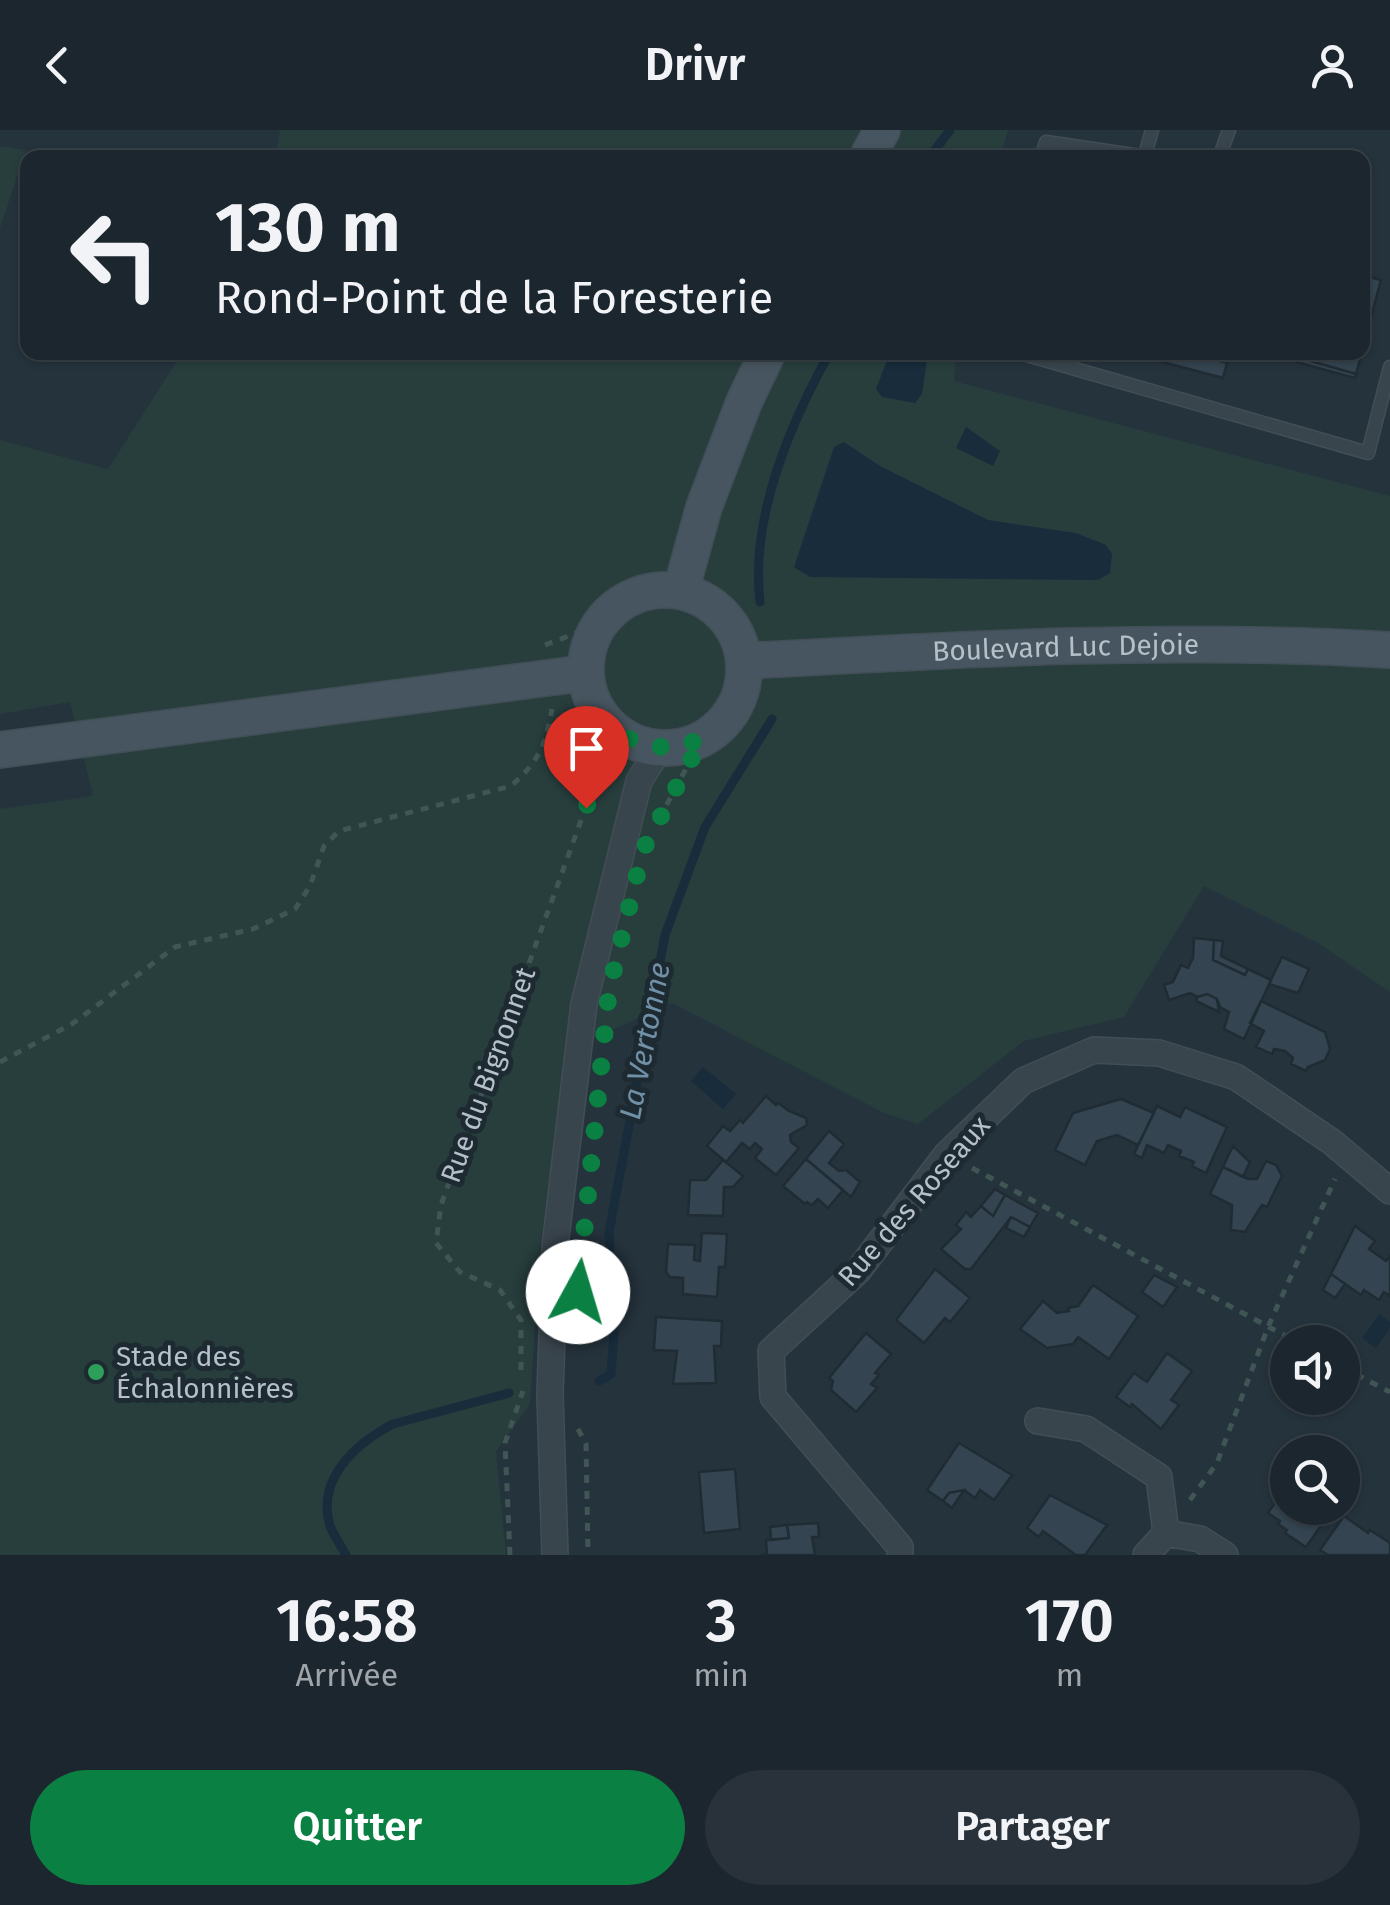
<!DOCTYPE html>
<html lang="fr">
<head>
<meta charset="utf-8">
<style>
  body { margin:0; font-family:"Fira Sans",sans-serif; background:#29323a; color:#f1f3f6; height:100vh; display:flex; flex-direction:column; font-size:38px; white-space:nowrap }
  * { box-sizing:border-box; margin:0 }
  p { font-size:32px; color:#a0a5aa }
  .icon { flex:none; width:55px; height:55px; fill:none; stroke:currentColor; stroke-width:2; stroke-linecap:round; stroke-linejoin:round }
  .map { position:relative; height:1425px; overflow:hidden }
  .panel { display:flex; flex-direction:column; background:#1c262e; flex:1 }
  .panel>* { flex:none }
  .hud { position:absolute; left:20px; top:20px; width:1350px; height:210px; border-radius:20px; box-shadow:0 2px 8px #0004,0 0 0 2px #3a434a; background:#1c262e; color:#f1f3f6; overflow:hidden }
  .tools { position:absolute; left:1270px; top:1195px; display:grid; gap:20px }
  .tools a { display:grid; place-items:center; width:90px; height:90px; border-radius:50%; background:#1c262e; box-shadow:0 2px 8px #0004,0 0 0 2px #3a434a; font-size:50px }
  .pin { position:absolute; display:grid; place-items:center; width:85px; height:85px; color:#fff; margin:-102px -42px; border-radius:50% 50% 50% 0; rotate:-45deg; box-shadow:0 0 10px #0007 }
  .pin .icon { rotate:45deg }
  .me { position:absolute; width:110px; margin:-55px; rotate:6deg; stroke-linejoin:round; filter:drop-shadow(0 0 8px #0008) }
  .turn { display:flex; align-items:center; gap:35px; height:210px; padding:0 30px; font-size:45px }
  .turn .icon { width:130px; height:130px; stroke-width:2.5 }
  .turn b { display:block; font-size:70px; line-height:85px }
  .eta { display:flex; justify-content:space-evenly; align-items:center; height:170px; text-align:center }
  .eta b { font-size:60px; font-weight:600; line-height:70px }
  .button { display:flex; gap:20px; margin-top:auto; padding:20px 30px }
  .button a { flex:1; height:115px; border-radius:60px; background:#0b8043; color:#fff; font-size:40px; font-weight:600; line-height:115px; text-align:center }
  .button a+a { background:#29323a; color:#f1f3f6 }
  header { display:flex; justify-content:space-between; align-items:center; height:130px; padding:0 30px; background:#1c262e; font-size:45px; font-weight:600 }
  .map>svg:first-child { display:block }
  .green { fill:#273e3d }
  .water { fill:#182c3b }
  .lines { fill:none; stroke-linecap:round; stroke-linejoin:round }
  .stream { stroke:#182c3b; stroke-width:9 }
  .building { fill:#344551; stroke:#202c34; stroke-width:2.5 }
  .service-casing { stroke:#424e56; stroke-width:15 }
  .minor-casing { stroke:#424e56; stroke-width:28 }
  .secondary-casing { stroke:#424e56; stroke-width:38 }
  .path { stroke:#405655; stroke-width:5; stroke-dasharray:8 8; stroke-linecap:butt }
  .service { stroke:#39454d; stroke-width:12 }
  .minor { stroke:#39454d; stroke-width:25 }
  .secondary { stroke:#475560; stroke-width:35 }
  .route { stroke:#0b8043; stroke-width:18; stroke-dasharray:0 32.4 }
  .leisure-dot { fill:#2e9e5b; stroke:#1e2a32; stroke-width:4 }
  .labels { text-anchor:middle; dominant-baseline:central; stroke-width:10; stroke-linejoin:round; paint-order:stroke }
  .street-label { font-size:28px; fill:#b5c0c8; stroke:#1e2a32 }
  .poi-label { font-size:28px; fill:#b5c0c8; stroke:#1e2a32; text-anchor:start }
  .water-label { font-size:30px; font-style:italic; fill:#6f90a6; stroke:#1e2a32 }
</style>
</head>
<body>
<header><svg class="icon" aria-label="back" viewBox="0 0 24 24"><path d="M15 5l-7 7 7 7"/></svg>Drivr<svg class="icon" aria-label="person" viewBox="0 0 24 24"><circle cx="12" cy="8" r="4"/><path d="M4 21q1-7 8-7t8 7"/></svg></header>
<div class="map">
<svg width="1390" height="1425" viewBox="0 0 1390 1425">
  <rect width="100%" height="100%" fill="#25333d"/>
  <path class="green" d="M 280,0 L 1008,0 L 1000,28 L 275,28 Z
    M 0,16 L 26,20 L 0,98 Z
    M 956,222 L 954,251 L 1390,366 L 1390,862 L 1318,813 L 1204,756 L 1124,887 L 1024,911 L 918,994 L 884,983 L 672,873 L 567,920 L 540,1117 L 530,1274 L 496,1321 L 506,1425 L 0,1425 L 0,679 L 93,666 L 70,572 L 0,584 L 0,310 L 108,339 L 182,223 Z"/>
  <path class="water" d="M 890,223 L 928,223 L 922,264 L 915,273 L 882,267 L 876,259 Z
    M 966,297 L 1000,321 L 993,336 L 956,318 Z
    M 844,312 L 880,336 L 988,390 L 1076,403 L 1106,415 L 1112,424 L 1110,443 L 1098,450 L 810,447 L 794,437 L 834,317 Z
    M 703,937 L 736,964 L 723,979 L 691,951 Z
    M 1379,1184 L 1390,1192 L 1390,1198 L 1376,1218 L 1362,1208 Z"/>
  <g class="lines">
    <path class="stream" d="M 929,28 L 950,0
      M 760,472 C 750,388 790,294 830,222
      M 599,1251 L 611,1244 L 614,1203 L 609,1102 L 665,805 L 705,697 L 772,589
      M 346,1425 C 341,1416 334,1406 330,1396 C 316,1349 355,1314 393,1294 L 509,1263"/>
  </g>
  <path class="building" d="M 1362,145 L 1381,150 L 1362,220 Z
    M 1140,222 L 1222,222 L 1220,231 L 1227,233 L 1223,248 L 1140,226 Z
    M 1260,222 L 1279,222 L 1356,244 L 1355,248 Z
    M 1279,222 L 1362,222 L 1356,244 Z
    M 1194,808 L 1214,810 L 1213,830 L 1245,845 L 1248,839 L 1271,850 L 1244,909 L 1224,899 L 1229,882 L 1220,877 L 1217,869 L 1207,864 L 1198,867 L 1190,863 L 1169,870 L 1164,855 L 1173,852 L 1181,835 L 1188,838 L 1193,828 Z
    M 1214,810 L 1223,811 L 1221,826 L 1248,839 L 1245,845 L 1213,830 Z
    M 1282,827 L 1309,839 L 1298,863 L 1269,854 Z
    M 1207,864 L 1217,869 L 1219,882 L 1196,871 L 1197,867 Z
    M 1261,871 L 1325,902 L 1330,919 L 1325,930 L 1308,937 L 1306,941 L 1291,934 L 1293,928 L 1285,921 L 1274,919 L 1272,924 L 1256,917 L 1264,901 L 1250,893 Z
    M 766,966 L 776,975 L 778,973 L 789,981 L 806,988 L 807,995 L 790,1005 L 791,1012 L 799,1018 L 776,1045 L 755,1028 L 762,1019 L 755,1013 L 750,1019 L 742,1013 L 726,1032 L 707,1016 L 723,996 L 730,1001 L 740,990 L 743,993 Z
    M 1121,969 L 1154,983 L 1138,1015 L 1117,1005 L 1097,1011 L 1085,1035 L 1055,1020 L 1073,983 Z
    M 1157,976 L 1180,987 L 1185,977 L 1227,997 L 1206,1043 L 1192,1036 L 1194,1032 L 1179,1026 L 1181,1021 L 1168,1015 L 1164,1023 L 1147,1015 L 1142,1028 L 1134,1024 Z
    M 829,1001 L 844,1014 L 829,1033 L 839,1041 L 846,1040 L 860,1052 L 851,1067 L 806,1029 Z
    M 1233,1016 L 1250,1032 L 1243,1047 L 1223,1037 Z
    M 806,1029 L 843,1060 L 828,1078 L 818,1069 L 812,1075 L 807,1072 L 805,1074 L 783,1056 Z
    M 723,1030 L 743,1046 L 733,1057 L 724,1057 L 723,1086 L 688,1085 L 690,1050 L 706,1050 Z
    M 1266,1031 L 1276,1035 L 1282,1046 L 1267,1077 L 1262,1075 L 1245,1102 L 1231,1100 L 1232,1075 L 1210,1064 L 1223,1037 L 1248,1049 L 1257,1049 Z
    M 995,1059 L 1005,1065 L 993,1086 L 981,1076 Z
    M 1005,1065 L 1038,1083 L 1030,1097 L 1011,1087 L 971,1139 L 965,1139 L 941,1119 L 961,1099 L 956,1095 L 966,1082 L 971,1087 L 981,1076 L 993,1086 Z
    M 1011,1087 L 1030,1097 L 1024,1107 L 1006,1098 Z
    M 1355,1096 L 1375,1111 L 1369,1119 L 1386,1131 L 1390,1126 L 1390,1166 L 1384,1162 L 1379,1170 L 1364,1160 L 1361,1165 L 1331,1144 Z
    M 702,1103 L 727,1104 L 725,1137 L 719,1137 L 717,1167 L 683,1164 L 683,1148 L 670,1147 L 666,1142 L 668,1114 L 695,1115 L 694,1130 L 700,1131 Z
    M 935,1139 L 970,1168 L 950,1192 L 945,1188 L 924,1213 L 896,1190 Z
    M 1331,1144 L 1345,1154 L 1335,1168 L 1323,1160 Z
    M 1154,1145 L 1177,1157 L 1163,1177 L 1142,1162 Z
    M 1093,1155 L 1138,1186 L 1109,1229 L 1078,1207 L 1073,1214 L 1047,1218 L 1020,1199 L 1043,1171 L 1057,1183 L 1069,1181 L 1068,1178 L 1078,1176 Z
    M 656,1187 L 722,1191 L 721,1216 L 714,1216 L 716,1253 L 673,1254 L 677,1221 L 654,1220 Z
    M 866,1203 L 891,1224 L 875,1243 L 879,1245 L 871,1254 L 877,1258 L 856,1282 L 831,1260 L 833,1251 L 829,1248 Z
    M 1167,1223 L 1192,1241 L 1171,1270 L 1179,1275 L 1161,1299 L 1132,1274 L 1130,1277 L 1116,1267 L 1134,1243 L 1147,1252 Z
    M 959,1313 L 1012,1345 L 994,1370 L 980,1360 L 975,1368 L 964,1360 L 949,1363 L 943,1371 L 927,1360 Z
    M 735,1339 L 740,1399 L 704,1403 L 699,1342 Z
    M 1288,1354 L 1288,1378 L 1313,1378 L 1327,1387 L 1306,1417 L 1285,1403 L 1287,1400 L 1278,1394 L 1280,1391 L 1268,1383 Z
    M 964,1360 L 952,1378 L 943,1371 L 949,1363 Z
    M 1050,1365 L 1107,1395 L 1085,1425 L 1076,1425 L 1043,1401 L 1039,1407 L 1027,1398 Z
    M 1344,1386 L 1368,1403 L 1370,1400 L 1390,1413 L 1390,1425 L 1328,1425 L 1320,1420 Z
    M 818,1393 L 819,1407 L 812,1407 L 815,1425 L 762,1425 L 767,1423 L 766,1410 L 789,1408 L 787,1395 Z
    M 787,1395 L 789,1408 L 771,1410 L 770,1397 Z"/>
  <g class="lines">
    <g class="service-casing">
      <path id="service" d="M 1145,25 L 1152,0
        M 1041,28 L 1046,12 L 1154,28
        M 1219,28 L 1229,0
        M 1016,222 L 1368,323 L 1390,237"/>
    </g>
    <g class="minor-casing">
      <path id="minor" d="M 1038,1291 L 1086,1299 L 1159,1347 L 1166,1403
        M 555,1425 L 550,1265 L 555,1116 L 584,874 L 639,651 L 660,618
        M 900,1425 L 900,1417 L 773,1267 L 771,1221 L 858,1141 L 947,1024 L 1023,951 L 1094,920 L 1159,923 L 1236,947 L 1332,1012 L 1390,1061
        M 1146,1425 L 1166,1403 L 1200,1409 L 1225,1425"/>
    </g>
    <g class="secondary-casing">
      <g id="secondary">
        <path d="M 867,28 L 882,0"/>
        <circle cx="665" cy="539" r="79"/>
        <path d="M 681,460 L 704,377 L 744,272 L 768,222"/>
        <path id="s1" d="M 744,531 C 960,519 1174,507 1390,520"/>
        <path d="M 0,620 L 585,543"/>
      </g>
    </g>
    <path class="path" d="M 545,515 L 598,495
      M 659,689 L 702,609
      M 0,932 L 72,894 L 175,817 L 253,799 L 295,779 L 310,756 L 324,716 L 339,701 L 511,656 C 540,630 545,616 552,579
      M 972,1038 L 1297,1212
      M 1342,1237 L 1390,1262
      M 521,1240 L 521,1190 L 500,1160 L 460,1142 L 436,1113 L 441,1075 L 614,600
      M 578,1299 L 586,1314 L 588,1425
      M 1190,1370 L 1217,1333 L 1268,1197 L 1335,1049
      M 510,1425 L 505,1313 L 523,1261"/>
    <use href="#service" class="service"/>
    <use href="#minor" class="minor"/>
    <use href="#secondary" class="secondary"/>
  </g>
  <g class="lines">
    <path class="route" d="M 578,1162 L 609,860 L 643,720 L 702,609 C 669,621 643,620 614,600 L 586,678"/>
  </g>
  <circle class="leisure-dot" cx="96" cy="1242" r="10"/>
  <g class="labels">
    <g class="street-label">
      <text stroke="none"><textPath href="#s1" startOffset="322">Boulevard Luc Dejoie</textPath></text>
      <text transform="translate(488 945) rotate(-70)">Rue du Bignonnet</text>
      <text transform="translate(914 1071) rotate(-49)">Rue des Roseaux</text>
    </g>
    <g class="poi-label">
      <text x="116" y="1226">Stade des<tspan x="116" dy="32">Échalonnières</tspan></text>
    </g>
    <g class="water-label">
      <text transform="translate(645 911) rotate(-79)">La Vertonne</text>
    </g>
  </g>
</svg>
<div class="tools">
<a><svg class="icon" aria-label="sound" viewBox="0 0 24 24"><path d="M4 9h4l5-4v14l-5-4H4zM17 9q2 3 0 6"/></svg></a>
<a><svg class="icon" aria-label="search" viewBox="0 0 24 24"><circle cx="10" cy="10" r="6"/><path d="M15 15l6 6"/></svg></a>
</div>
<div class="pin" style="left:586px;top:678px;background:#d93025"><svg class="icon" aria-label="arrive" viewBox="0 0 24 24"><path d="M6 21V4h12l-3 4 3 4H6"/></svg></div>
<svg class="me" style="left:578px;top:1162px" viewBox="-20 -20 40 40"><circle r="19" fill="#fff"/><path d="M0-13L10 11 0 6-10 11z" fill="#0b8043"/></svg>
<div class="hud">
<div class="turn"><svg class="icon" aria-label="left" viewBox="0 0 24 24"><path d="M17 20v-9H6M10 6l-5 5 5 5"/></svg><div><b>130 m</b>Rond-Point de la Foresterie</div></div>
</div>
</div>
<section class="panel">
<div class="eta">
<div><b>16:58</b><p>Arrivée</p></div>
<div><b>3</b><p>min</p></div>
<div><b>170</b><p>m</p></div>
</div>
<div class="button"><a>Quitter</a><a>Partager</a></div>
</section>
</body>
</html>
